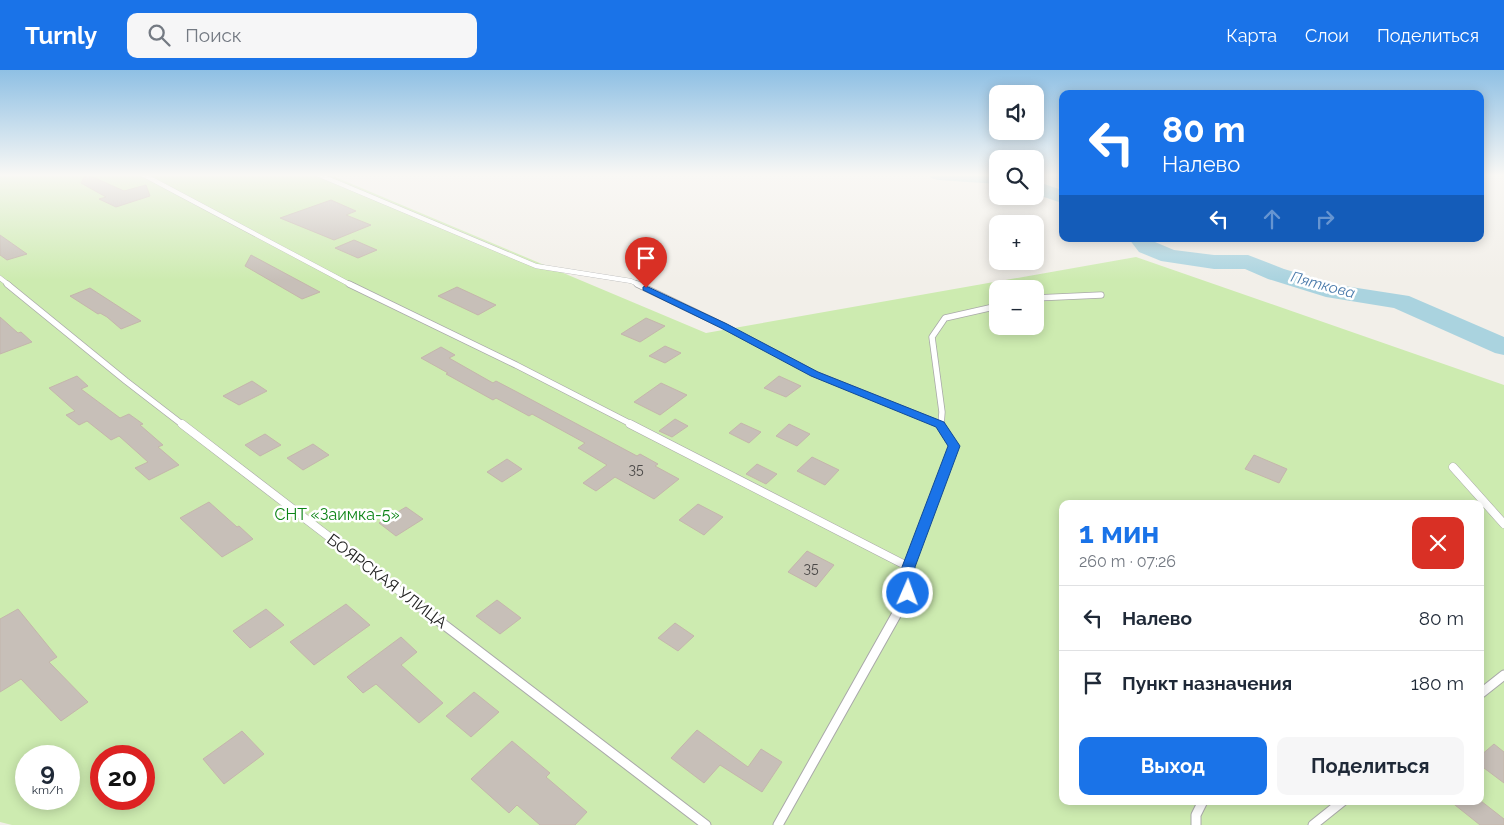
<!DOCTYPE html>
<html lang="ru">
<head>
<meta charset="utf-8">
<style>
  body { margin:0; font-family:Raleway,sans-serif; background:#f6f6f7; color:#1f2937; height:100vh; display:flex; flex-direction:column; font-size:19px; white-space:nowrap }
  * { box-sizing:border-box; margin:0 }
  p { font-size:16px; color:#747a83 }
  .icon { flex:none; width:28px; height:28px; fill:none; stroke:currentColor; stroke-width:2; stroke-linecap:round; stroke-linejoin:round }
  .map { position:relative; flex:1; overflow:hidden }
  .drawer { position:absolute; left:1059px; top:430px; width:425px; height:305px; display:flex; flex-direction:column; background:#fff; border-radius:10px; box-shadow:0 2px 12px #0003 }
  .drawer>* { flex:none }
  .guide { position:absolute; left:1059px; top:20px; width:425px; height:152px; border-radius:10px; box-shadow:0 2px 12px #0003; background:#1a73e8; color:#fff; overflow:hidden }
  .fabs { position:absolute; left:989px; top:15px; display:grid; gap:10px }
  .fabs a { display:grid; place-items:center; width:55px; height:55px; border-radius:10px; background:#fff; box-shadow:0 2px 12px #0003; font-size:25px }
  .speed { position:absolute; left:15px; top:675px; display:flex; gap:10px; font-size:25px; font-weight:700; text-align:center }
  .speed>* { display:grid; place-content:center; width:65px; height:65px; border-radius:50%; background:#fff; box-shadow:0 2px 12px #0003; line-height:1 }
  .speed small { font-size:12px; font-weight:400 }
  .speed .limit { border:8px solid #d22; background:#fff; color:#111 }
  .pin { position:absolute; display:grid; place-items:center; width:42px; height:42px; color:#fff; margin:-51px -21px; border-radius:50% 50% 50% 0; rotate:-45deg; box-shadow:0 0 5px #0007 }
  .pin .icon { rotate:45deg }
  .me { position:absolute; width:55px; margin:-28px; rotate:2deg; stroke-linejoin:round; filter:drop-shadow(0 0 4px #0008) }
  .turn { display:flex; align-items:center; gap:18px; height:105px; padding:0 20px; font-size:22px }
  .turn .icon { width:65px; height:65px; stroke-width:2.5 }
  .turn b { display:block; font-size:35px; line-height:42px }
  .lanes { display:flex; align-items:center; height:48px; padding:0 20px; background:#0003; justify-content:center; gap:25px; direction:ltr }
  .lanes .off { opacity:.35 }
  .round { display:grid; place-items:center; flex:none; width:52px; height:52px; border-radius:10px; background:#f6f6f7 }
  .overview { display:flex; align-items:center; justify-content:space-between; height:85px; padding:0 20px }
  h1 { font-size:30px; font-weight:700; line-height:38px; color:#1a73e8 }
  .cta { display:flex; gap:10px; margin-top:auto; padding:10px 20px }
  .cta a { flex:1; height:58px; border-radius:10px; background:#1a73e8; color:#fff; font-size:20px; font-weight:700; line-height:58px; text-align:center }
  .cta a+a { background:#f6f6f7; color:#1f2937 }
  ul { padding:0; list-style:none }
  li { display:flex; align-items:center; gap:15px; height:65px; padding:0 20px; border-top:1px solid #e0e1e3 }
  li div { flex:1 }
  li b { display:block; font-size:19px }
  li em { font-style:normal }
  header { display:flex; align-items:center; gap:30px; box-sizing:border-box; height:70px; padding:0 25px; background:#1a73e8; color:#fff }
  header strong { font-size:24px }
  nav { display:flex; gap:28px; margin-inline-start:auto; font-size:18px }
  .search { width:350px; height:45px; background:#f6f6f7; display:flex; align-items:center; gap:12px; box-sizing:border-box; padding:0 18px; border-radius:10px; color:#747a83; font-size:19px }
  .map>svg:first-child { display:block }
  .grass { fill:#cdebb0; fill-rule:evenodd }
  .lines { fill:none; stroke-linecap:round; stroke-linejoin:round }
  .river { fill:#aad3df; fill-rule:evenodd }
  .building { fill:#c7bfb8; stroke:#c4b6ab }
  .service-far3-casing { stroke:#a9a9a9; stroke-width:5 }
  .service-far2-casing { stroke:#a9a9a9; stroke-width:7 }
  .service-far1-casing { stroke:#a9a9a9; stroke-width:9 }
  .service-casing { stroke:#a9a9a9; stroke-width:11 }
  .service-far3 { stroke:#fff; stroke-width:4.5 }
  .service-far2 { stroke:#fff; stroke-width:5.5 }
  .service-far1 { stroke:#fff; stroke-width:8 }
  .service { stroke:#fff; stroke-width:9 }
  .route { fill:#1a73e8; stroke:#114b97 }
  .labels { text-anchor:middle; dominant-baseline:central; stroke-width:5; stroke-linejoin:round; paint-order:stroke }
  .number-label { font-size:14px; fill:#4b4948 }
  .far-water-label { font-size:15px; font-style:italic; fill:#4a7aab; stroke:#fff }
  .park-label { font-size:16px; fill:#0c8416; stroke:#fff }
  .street-label { font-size:16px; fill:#222; stroke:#fff }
</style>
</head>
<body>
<header>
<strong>Turnly</strong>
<div class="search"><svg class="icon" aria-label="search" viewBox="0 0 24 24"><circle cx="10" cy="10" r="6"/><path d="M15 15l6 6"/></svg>Поиск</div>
<nav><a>Карта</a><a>Слои</a><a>Поделиться</a></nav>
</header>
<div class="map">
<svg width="1504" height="755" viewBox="0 0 1504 755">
  <rect width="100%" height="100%" fill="#f2efe9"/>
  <path class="grass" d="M 0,104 L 328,104 L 706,263 L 1136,187 L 1504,315 L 1504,755 L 12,755 L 0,752 ZM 998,219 L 1035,219 L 1035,256 L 998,256 ZM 1062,434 L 1480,434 L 1480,731 L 1062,731 ZM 26,686 L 69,686 L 69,729 L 26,729 ZM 101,686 L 144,686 L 144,729 L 101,729 Z"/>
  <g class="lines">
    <path class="river" d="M 929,104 L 998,104 L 998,114 L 938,110 L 931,108 Z
      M 1035,111 L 1062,120 L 1062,133 L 1035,124 Z
      M 1129,169 L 1152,169 L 1155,172 L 1174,180 L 1214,185 L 1248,185 L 1284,199 L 1338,215 L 1409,226 L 1504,267 L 1504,285 L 1495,283 L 1394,238 L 1326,227 L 1268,209 L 1245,199 L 1214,199 L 1161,191 L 1139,182 Z"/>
  </g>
  <path class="building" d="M 86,104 L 124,121 L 146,115 L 150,126 L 116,137 L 99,129 L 106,127 L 81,113 Z
    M 331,130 L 356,141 L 346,145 L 371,155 L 334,170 L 280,148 Z
    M 0,165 L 27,184 L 7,190 L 0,185 Z
    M 354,170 L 377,180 L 358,188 L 335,178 Z
    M 251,185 L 320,222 L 302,229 L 245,196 Z
    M 457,217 L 496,235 L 478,245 L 438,226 Z
    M 90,218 L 141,251 L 121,259 L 107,247 L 100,243 L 98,244 L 70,226 Z
    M 0,247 L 18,263 L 21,262 L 32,272 L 0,284 Z
    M 646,248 L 665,256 L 640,272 L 621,264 Z
    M 665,276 L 681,283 L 665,293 L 649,286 Z
    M 441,277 L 455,285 L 449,288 L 493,313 L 496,311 L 517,322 L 637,386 L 640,384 L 658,394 L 655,396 L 679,409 L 654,429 L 615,407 L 596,421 L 583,413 L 607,395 L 578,378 L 585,373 L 532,344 L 529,346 L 496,328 L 493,330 L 446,304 L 448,303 L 421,288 Z
    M 77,306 L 88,316 L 81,319 L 120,348 L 129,344 L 143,354 L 140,355 L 163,375 L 158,377 L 179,395 L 149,410 L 135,398 L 148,392 L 119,366 L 111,370 L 87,351 L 79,355 L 66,345 L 75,341 L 49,318 Z
    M 779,306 L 801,316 L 786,327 L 764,318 Z
    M 252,311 L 267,321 L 239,335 L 223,326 Z
    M 661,313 L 687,325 L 660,345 L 634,332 Z
    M 675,349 L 688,356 L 672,367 L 659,361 Z
    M 741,353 L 761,362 L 749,373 L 729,363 Z
    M 789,354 L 810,364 L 797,376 L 776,366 Z
    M 265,364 L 281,375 L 260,386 L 245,375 Z
    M 313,374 L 329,385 L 303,400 L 287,388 Z
    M 1254,385 L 1287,399 L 1279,413 L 1245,399 Z
    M 812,387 L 839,400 L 825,415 L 797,401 Z
    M 507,389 L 522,399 L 502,412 L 487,402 Z
    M 757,394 L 777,404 L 766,414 L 746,404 Z
    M 209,432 L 237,457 L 239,456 L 253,469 L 222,487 L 180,448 Z
    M 698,434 L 723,447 L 704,465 L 679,450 Z
    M 406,437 L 423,449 L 396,466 L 379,453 Z
    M 807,481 L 834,495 L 816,517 L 788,502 Z
    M 497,530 L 521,548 L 500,564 L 476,546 Z
    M 346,534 L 370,555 L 314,595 L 290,572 Z
    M 18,539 L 57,587 L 49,592 L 88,632 L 61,651 L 21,609 L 0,622 L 0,549 Z
    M 266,539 L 284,555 L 250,578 L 233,561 Z
    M 675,553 L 694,566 L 678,581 L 658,568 Z
    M 401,567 L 417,582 L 401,595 L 443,633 L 419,653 L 376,614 L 363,623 L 347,607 Z
    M 474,622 L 499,642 L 471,667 L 446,646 Z
    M 697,660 L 748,697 L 761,679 L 782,692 L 762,722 L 720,695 L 704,713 L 671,688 Z
    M 242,661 L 264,684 L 224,714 L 203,689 Z
    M 512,671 L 550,703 L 546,707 L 587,742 L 575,755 L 540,755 L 517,735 L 509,743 L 471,709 Z
    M 1494,674 L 1504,682 L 1504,713 L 1480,695 L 1480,686 Z
    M 1450,731 L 1481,731 L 1504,749 L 1504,755 L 1480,755 Z"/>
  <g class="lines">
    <g class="service-far3-casing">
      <path id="service-far3" d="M 142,104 L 351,215
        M 317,104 L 536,196 L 631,211 L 640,215
        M 0,208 L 9,215"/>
    </g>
    <g class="service-far2-casing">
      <path id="service-far2" d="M 7,214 L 126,311 L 183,355
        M 349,214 L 516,295 L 633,355
        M 637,214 L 724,256 L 815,304 L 940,354
        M 1035,228 L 1101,225
        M 941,355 L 942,342 L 932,267 L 945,248 L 998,236"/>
    </g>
    <g class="service-far1-casing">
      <path id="service-far1" d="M 182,354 L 414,532
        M 630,354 L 909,497
        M 1453,397 L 1504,454
        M 903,532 L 908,523 L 909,497 L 954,376 L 940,354"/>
    </g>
    <g class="service-casing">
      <path id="service" d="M 413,531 L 706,755
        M 1480,624 L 1504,605
        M 778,755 L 904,531
        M 1196,755 L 1196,745 L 1203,731
        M 1313,755 L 1343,731"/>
    </g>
    <use href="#service-far3" class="service-far3"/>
    <use href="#service-far2" class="service-far2"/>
    <use href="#service-far1" class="service-far1"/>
    <use href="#service" class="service"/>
  </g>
  <linearGradient id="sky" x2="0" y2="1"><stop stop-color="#8fc0e4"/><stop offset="0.5" stop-color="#f9f8f5"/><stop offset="1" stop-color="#f9f8f5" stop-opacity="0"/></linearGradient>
  <rect width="1504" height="210" fill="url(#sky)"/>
  <path class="route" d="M 646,216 L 727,254 L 818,302 L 944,352 L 960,376 L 915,497 L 915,523 L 913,527 L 908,528 L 903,527 L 901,523 L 902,497 L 948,376 L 936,357 L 811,306 L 721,258 L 643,220 L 643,217 Z"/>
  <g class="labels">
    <g class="number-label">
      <text x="636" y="399">35</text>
      <text x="811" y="498">35</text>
    </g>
    <g class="far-water-label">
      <text transform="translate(1323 215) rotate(15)">Пяткова</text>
    </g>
    <g class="park-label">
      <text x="337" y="444">СНТ «Заимка-5»</text>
    </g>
    <g class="street-label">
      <text transform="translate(387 511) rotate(37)">БОЯРСКАЯ УЛИЦА</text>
    </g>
  </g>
</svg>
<div class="fabs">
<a><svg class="icon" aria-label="sound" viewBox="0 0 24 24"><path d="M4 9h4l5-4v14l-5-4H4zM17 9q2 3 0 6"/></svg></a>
<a><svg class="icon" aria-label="search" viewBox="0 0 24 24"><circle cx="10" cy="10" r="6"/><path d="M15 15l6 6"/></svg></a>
<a>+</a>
<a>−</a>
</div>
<div class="speed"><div>9<small>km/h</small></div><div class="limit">20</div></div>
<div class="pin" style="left:646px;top:218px;background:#d93025"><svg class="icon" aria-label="arrive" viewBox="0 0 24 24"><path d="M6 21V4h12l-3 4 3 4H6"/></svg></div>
<svg class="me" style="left:908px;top:523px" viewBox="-20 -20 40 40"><circle r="17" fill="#1a73e8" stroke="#fff" stroke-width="3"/><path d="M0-11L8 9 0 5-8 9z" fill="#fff"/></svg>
<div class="guide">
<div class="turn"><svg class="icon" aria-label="left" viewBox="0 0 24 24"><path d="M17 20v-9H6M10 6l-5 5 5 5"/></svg><div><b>80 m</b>Налево</div></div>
<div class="lanes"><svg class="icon" aria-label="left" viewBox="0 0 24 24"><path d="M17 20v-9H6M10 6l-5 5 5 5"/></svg><svg class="icon off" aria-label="ahead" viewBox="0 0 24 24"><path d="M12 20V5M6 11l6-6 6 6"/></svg><svg class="icon off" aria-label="right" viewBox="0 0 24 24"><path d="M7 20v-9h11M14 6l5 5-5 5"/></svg></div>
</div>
<section class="drawer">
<div class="overview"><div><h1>1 мин</h1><p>260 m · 07:26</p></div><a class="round" style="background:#d93025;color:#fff"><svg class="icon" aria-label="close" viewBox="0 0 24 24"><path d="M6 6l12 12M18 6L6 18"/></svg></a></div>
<ul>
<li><svg class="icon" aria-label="left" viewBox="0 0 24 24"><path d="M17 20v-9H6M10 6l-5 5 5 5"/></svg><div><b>Налево</b></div><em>80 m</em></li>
<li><svg class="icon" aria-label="arrive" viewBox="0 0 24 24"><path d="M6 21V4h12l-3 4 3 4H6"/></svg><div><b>Пункт назначения</b></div><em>180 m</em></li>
</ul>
<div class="cta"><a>Выход</a><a>Поделиться</a></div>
</section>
</div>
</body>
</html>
